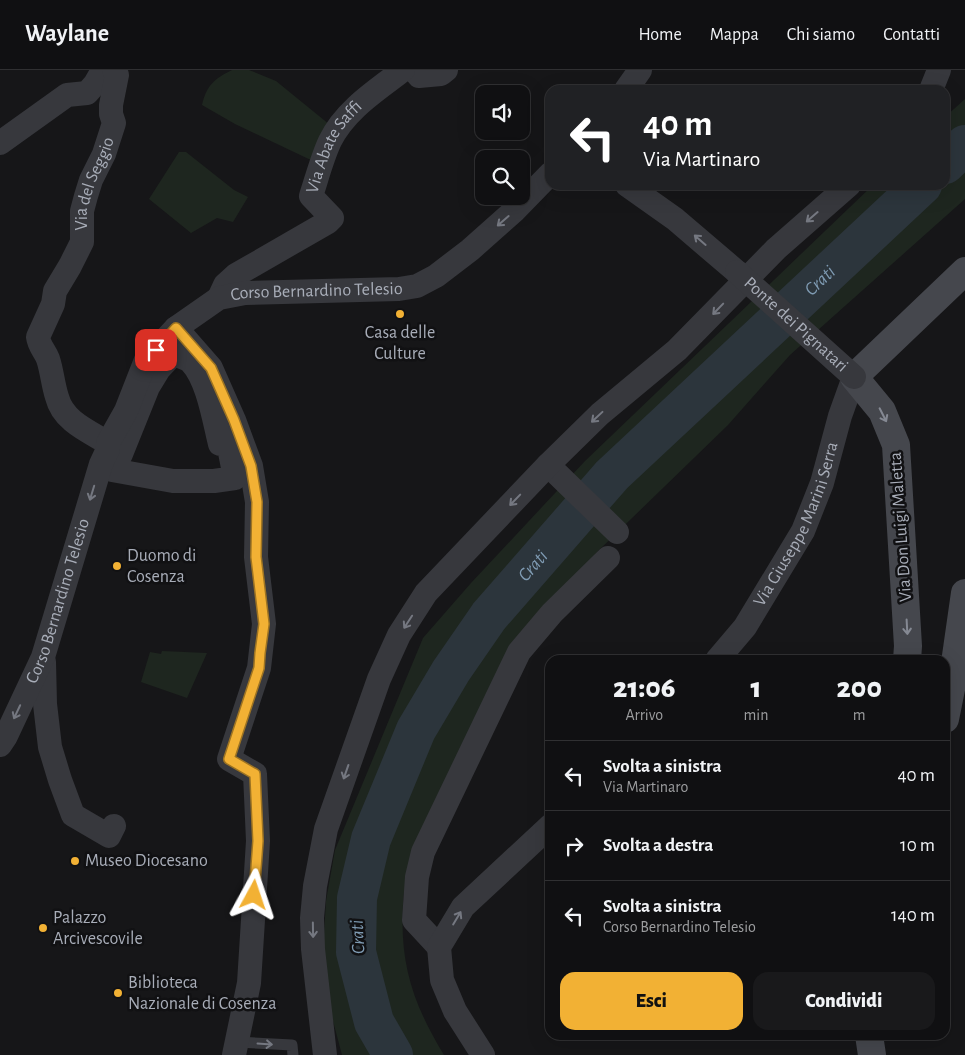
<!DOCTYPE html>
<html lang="it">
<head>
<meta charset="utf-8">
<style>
  body { margin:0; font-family:"Alegreya Sans",sans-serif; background:#19191b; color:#f1f3f6; height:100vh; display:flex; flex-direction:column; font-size:19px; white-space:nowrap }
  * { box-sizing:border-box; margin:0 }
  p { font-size:16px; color:#9c9d9f }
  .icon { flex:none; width:28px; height:28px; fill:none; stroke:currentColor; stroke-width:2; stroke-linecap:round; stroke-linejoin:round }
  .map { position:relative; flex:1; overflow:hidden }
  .side { position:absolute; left:545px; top:585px; width:405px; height:385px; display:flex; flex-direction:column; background:#101012; border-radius:15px; box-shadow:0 5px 20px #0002,0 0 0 1px #303032 }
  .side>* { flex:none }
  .guide { position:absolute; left:545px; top:15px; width:405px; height:105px; border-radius:15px; box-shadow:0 5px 20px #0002,0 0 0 1px #303032; background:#202124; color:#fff; overflow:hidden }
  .tools { position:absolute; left:475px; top:15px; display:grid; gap:10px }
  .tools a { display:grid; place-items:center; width:55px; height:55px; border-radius:10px; background:#101012; box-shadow:0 5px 20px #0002,0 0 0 1px #303032; font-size:25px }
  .pin { position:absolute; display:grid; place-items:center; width:42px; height:42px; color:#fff; margin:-21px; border-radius:10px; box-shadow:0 2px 8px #0006 }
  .me { position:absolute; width:55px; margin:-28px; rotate:5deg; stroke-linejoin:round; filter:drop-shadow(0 0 4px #0008) }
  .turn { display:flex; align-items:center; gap:18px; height:105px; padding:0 15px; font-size:22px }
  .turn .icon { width:65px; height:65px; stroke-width:2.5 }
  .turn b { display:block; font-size:35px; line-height:42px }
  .eta { display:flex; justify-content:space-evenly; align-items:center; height:85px; text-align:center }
  .eta b { font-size:30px; font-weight:800; line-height:35px }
  .cta { display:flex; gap:10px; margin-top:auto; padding:10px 15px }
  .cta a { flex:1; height:58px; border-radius:15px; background:#f2b134; color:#111; font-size:20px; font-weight:800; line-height:58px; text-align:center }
  .cta a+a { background:#19191b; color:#f1f3f6 }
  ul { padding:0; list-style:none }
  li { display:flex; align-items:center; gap:15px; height:70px; padding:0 15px; border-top:1px solid #303032 }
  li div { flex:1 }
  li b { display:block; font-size:19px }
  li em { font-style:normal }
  header { display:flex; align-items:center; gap:30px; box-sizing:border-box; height:70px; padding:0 25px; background:#101012; border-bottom:1px solid #303032 }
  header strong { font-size:24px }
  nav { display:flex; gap:28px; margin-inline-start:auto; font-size:18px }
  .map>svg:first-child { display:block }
  .green { fill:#1e261f }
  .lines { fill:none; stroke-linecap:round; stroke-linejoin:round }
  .river { stroke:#2c353c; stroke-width:40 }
  .lane { stroke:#37383d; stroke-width:11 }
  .street { stroke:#37383d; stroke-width:24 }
  .secondary { stroke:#45474d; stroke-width:28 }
  .street-bridge { stroke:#37383d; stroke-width:24 }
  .oneway { stroke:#757881 }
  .oneway2 { stroke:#858993 }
  .route-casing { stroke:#9d7322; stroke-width:12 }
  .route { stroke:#f2b134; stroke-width:9 }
  .poi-dot { fill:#f2b134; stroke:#111113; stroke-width:2 }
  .labels { text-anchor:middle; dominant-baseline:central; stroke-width:5; stroke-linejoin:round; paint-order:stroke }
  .street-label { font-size:18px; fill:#a8adb8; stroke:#111113 }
  .poi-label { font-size:18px; fill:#a8adb8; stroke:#111113; text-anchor:start }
  .water-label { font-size:19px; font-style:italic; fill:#7f9bb3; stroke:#111113 }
</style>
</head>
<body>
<header>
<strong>Waylane</strong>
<nav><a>Home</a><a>Mappa</a><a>Chi siamo</a><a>Contatti</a></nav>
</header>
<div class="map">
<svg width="965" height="985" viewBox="0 0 965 985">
  <rect width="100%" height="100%" fill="#161618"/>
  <path class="green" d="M 232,0 L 249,0 L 276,11 L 335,59 L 315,92 L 235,54 L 202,35 C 207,15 214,9 232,0 Z
    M 965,29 L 965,129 L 790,285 L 728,355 L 598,481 L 508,587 L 404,822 C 398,887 410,929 444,985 L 342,985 L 332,947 L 323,880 L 326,831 L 335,780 L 423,568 L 471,513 L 585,391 L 873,115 L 945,115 L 945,47 Z
    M 179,82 L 186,82 L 234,120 L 248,127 L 233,152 L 217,148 L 191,163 L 149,129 Z
    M 162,581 L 207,583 L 187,628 L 141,612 L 150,582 L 161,584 Z"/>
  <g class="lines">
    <g class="river">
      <path d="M 945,94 L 965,75"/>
      <path id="s1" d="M 393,985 L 374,952 L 356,882 L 357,828 L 371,769 L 416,660 L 451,601 L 489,546 L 612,405 L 922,115"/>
    </g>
    <path class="lane" d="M 238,972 L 292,975 L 293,985"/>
    <g class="street">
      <path d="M 414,0 L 419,6 L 441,4 L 446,0"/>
      <path d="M 626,20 L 640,0"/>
      <path d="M 931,20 L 939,0"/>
      <path d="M 0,73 L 67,25 L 87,23 L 95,14 L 103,0"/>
      <path d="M 627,115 L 675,149 L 737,202"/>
      <path id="s2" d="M 219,228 L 225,215 L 236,205 L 328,152 L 332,148 L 311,126 C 317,108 322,88 330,71 C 345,40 377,20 403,0"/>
      <path d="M 176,258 L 211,298 L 234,350 L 251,396 L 257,432 L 256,487 L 264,554 L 259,598 L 229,689 L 255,704 L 258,771 L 249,913 L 234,985"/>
      <path d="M 173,284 C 178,286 187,288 191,292 C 208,310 214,350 220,374 L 228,372 L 235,408 L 214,411 L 173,411 L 112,400 L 121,384 L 148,317 L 159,299 Z"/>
      <path id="s3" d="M 108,373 C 88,361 63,351 57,327 C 53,315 52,301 48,289 C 45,281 39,276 38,267 L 53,234 L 55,221 L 70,196 L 82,172 L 82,141 L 86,126 L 91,110 L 104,84 L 114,53 L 111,44 L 111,35 L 117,5 L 114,0"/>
      <path d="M 548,395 L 617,462"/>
      <path id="s4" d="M 717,590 L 745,557 L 803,461 L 822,413 L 840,346 L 854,307"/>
      <path d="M 44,592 L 45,634 L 50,677 L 60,710 L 73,745 L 109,766 L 114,756"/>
      <path id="s5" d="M 0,675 L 6,666 L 43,587 L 101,394 L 108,379 L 108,373 L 126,341 L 146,290 L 176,258 L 219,228 L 245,223 L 399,219 L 417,216 L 436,206 L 470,180 L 515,140 L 550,104"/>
      <path d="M 439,877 L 414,850 L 417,807 L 423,782 L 519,582 L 552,543 L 608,488"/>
      <path d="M 325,985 L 313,879 L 312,848 L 315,816 L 326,759 L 379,609 L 399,565 L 426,523 L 548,395 L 600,344 L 677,280 L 776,179 L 849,115"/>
      <path d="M 483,985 L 455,941 L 442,910 L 439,877 L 463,837 L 550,756"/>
    </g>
    <path class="secondary" d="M 907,590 L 908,576 L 896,375 L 882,341 L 854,307 L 965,201
      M 945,649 L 952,614 L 965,523
      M 869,965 L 872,985"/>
    <path class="street-bridge" id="s6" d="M 737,202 L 854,307"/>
  </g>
  <defs><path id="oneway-shaft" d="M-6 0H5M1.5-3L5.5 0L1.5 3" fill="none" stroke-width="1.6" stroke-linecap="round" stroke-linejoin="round" transform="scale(1.25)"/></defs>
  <g class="oneway">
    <use href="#oneway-shaft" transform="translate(812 147) rotate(139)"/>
    <use href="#oneway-shaft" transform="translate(503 151) rotate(139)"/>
    <use href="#oneway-shaft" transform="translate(700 170) rotate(-139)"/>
    <use href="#oneway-shaft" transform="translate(718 239) rotate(134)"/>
    <use href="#oneway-shaft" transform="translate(597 347) rotate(137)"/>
    <use href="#oneway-shaft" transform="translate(92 423) rotate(107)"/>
    <use href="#oneway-shaft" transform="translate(515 430) rotate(134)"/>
    <use href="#oneway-shaft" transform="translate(408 552) rotate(123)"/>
    <use href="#oneway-shaft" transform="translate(17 642) rotate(115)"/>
    <use href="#oneway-shaft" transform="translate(346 702) rotate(109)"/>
    <use href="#oneway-shaft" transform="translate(457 848) rotate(-59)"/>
    <use href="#oneway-shaft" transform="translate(313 860) rotate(89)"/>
    <use href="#oneway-shaft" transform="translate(265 974) rotate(4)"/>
  </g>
  <g class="oneway2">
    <use href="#oneway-shaft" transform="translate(883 345) rotate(63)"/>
    <use href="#oneway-shaft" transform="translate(907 557) rotate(87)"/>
  </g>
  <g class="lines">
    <g class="route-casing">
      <path id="route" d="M 156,280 L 176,258 L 211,298 L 234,350 L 251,396 L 257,432 L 256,487 L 264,554 L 260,583 L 259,598 L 229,689 L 255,704 L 258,771 L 254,825"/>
    </g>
    <use href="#route" class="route"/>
  </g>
  <g class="poi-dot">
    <circle cx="400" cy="244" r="5"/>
    <circle cx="117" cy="496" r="5"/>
    <circle cx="75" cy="791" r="5"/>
    <circle cx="43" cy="858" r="5"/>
    <circle cx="118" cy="923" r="5"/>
  </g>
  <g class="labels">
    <g class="street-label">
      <text stroke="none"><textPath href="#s2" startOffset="226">Via Abate Saffi</textPath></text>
      <text stroke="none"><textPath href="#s3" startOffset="300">Via del Seggio</textPath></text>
      <text stroke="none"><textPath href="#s5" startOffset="608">Corso Bernardino Telesio</textPath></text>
      <text stroke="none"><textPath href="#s6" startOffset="79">Ponte dei Pignatari</textPath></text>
      <text stroke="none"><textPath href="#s4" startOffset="159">Via Giuseppe Marini Serra</textPath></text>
      <text transform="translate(901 457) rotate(-94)">Via Don Luigi Maletta</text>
      <text stroke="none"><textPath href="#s5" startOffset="156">Corso Bernardino Telesio</textPath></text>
    </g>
    <g class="poi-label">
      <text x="400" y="263" text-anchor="middle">Casa delle<tspan x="400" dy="21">Culture</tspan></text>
      <text x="127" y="486">Duomo di<tspan x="127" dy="21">Cosenza</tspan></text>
      <text x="85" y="791">Museo Diocesano</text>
      <text x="53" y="848">Palazzo<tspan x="53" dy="21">Arcivescovile</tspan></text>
      <text x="128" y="913">Biblioteca<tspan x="128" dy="21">Nazionale di Cosenza</tspan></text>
    </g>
    <g class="water-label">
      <text stroke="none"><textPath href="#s1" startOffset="950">Crati</textPath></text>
      <text stroke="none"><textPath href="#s1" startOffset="545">Crati</textPath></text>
      <text transform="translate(358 867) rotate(-93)">Crati</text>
    </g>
  </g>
</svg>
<div class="tools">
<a><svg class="icon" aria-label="sound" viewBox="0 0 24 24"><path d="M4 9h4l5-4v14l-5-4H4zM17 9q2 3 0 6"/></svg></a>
<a><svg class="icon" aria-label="search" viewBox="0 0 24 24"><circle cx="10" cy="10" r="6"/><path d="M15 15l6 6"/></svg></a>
</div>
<div class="pin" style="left:156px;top:280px;background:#d93025"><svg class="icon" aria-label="arrive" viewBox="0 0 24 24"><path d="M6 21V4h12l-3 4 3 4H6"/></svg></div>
<svg class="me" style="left:254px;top:825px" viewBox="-20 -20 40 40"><path d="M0-17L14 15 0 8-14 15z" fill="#f2b134" stroke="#fff" stroke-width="4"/></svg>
<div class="guide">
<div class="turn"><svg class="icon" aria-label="left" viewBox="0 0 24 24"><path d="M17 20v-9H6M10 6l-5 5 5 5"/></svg><div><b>40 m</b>Via Martinaro</div></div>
</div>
<section class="side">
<div class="eta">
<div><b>21:06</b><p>Arrivo</p></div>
<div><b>1</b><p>min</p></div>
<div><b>200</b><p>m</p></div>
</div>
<ul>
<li><svg class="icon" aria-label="left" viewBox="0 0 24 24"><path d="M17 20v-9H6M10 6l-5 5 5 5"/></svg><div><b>Svolta a sinistra</b><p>Via Martinaro</p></div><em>40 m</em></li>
<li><svg class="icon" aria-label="right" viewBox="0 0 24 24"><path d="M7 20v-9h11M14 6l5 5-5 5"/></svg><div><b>Svolta a destra</b></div><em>10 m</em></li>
<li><svg class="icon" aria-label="left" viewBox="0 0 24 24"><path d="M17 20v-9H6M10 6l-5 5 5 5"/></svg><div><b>Svolta a sinistra</b><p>Corso Bernardino Telesio</p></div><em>140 m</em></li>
</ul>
<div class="cta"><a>Esci</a><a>Condividi</a></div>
</section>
</div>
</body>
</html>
